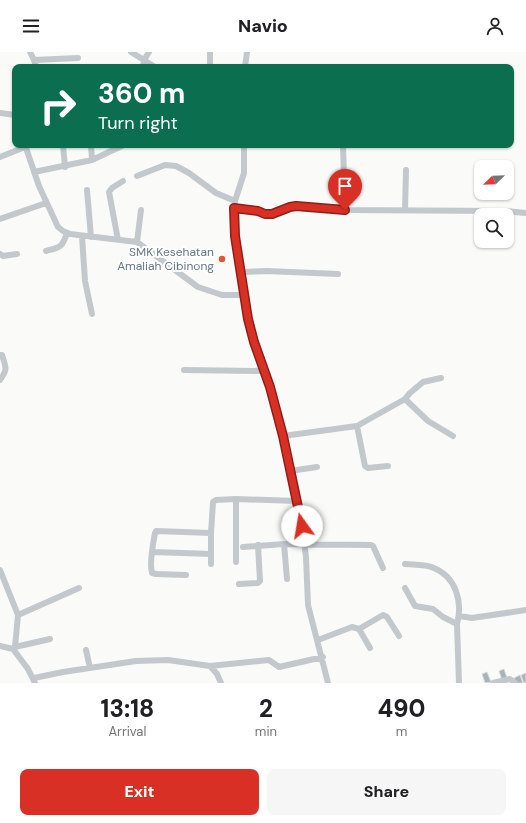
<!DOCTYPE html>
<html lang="en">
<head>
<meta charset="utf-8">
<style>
  body { margin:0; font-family:"DM Sans",sans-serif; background:#f6f6f6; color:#202124; height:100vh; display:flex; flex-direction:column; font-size:15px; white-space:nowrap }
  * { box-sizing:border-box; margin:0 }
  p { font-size:13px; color:#757577 }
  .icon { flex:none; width:22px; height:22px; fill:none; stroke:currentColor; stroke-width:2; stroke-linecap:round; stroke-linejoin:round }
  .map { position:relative; height:631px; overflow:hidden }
  .drawer { display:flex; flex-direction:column; background:#fff; flex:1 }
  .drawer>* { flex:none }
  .top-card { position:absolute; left:12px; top:12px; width:502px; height:84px; border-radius:8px; box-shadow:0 1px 3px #0004; background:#0b6e4f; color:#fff; overflow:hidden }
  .needle { width:26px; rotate:247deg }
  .tools { position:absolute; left:474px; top:108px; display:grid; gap:8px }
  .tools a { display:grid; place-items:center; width:40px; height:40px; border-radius:8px; background:#fff; box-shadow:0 1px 3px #0004; font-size:20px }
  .pin { position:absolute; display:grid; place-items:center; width:34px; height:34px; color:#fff; margin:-41px -17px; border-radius:50% 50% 50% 0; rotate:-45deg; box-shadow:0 0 4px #0007 }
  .pin .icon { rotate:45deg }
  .me { position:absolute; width:44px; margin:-22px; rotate:347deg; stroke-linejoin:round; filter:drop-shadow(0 0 3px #0008) }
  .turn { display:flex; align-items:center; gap:14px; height:84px; padding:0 20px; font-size:18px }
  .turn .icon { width:52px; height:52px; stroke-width:2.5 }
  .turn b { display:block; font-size:28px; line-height:34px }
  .eta { display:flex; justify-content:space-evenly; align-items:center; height:68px; text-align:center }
  .eta b { font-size:24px; font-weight:800; line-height:28px }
  .button { display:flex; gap:8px; margin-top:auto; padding:8px 20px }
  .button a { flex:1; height:46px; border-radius:8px; background:#d93025; color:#fff; font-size:16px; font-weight:800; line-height:46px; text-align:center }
  .button a+a { background:#f6f6f6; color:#202124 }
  header { display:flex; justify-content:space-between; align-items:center; height:52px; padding:0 20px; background:#fff; font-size:18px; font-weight:800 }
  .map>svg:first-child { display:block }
  .building { fill:#aab3b9; stroke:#dcdcda }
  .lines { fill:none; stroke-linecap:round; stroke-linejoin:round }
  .minor { stroke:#c3c8cc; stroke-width:6 }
  .route-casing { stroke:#8d1f18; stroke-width:10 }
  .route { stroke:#d93025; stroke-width:7 }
  .poi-dot { fill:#e4572e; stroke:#fff; stroke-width:1.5 }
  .labels { text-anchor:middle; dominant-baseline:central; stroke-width:4; stroke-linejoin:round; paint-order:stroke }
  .poi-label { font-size:12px; fill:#657683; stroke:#fff; text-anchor:end }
</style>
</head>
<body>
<header><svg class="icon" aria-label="menu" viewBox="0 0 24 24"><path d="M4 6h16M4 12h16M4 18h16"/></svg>Navio<svg class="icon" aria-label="person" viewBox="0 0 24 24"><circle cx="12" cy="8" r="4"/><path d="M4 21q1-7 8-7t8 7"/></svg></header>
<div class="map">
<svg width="526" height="631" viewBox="0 0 526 631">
  <rect width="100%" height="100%" fill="#fafaf8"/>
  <path class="building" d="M 504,617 L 507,626 L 502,628 L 499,619 Z
    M 487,620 L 491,630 L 485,631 L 482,622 Z
    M 526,621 L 526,631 L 524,631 L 521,623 Z
    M 520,623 L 523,631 L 516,631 L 514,626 Z"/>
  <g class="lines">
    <path class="minor" d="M 30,0 L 34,8 L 36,15
      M 131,0 L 155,15
      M 210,0 L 210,15
      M 34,8 L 78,6
      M 143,15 L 144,8 L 149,0
      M 245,15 L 247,0
      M 0,61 L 15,63
      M 25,93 L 39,134 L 58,175 L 63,179 L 70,182 L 137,190 L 198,235 L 222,243 L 243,243
      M 63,93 L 65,115
      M 91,93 L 92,108
      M 244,93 L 244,121 L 235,149 L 234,156 L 235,183 L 240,220 L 251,282 L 269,335 L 283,384 L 302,474 L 306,505 L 308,553 L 328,631
      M 343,93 L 345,158
      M 0,105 L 25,95
      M 34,120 L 92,108 L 124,93
      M 137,124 L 165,113 L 176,114 L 189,121 L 216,141 L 235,149
      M 87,138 L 91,185
      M 234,156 L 258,159 L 265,162 L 272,162 L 290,155 L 296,154 L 345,158 L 504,159 L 526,161
      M 405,158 L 406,118
      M 0,167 L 46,151
      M 82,184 L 85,229 L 92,262
      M 118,188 L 109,140 L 112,136 L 123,129
      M 137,190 L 141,158
      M 46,199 C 60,195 62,196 67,181
      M 0,202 L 3,204 L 17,202
      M 240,220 L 267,219 L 338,222
      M 0,303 L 2,303 C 6,316 8,317 0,328
      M 184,318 L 264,319
      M 405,347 L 428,369 L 453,384
      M 357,374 L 365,414 L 368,416 L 388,414
      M 283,384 L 357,374 L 405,347 L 410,341 L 423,330 L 441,326
      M 290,419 L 317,415
      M 236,447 L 236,510
      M 284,492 L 287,527
      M 243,495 L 284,492 L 371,493 L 373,494 L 383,516
      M 153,500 L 211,502
      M 211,512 L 211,481
      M 405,512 C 414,513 425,512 434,516 C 456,525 463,550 457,572 L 459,631
      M 0,518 L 18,563 L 15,595 L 13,597
      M 186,523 L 156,522 L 152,521 C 149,511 153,492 155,481 L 156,479 L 211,481 L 213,450 L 216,448 L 236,447 L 296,449
      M 239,532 L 258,531 L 260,529 L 258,493
      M 405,536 L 415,554 L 433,557 L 443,565 L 457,572
      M 18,563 L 79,536
      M 459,564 L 472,566 L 526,558
      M 359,577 L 370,596
      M 318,588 L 352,575 L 359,577 L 383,563 L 387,565 L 399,584
      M 0,594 L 13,597 L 28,617 L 35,631
      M 15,595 L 50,587
      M 86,598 L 90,616
      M 210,614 L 217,622 L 221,631
      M 34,626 L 63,620 L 136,609 L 168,608 L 210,614 L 269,608 L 279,615 L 323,605
      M 493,631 L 510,627 L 515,631"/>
  </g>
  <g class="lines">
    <g class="route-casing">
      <path id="route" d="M 302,474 L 283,384 L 270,335 L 254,290 L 248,267 L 235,184 L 234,156 L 258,159 L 265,162 L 272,162 L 290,155 L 296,154 L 345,158"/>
    </g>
    <use href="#route" class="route"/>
  </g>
  <circle class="poi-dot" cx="222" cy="207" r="4"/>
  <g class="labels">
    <g class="poi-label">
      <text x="214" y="200">SMK Kesehatan<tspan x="214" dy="14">Amaliah Cibinong</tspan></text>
    </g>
  </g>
</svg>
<div class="tools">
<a><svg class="needle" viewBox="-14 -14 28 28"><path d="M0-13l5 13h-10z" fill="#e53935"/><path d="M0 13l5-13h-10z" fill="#757577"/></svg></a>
<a><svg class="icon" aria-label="search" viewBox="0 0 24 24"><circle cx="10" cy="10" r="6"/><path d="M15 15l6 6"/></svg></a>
</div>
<div class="pin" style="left:345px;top:158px;background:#d93025"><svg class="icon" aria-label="arrive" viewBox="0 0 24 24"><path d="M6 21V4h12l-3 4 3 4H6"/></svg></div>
<svg class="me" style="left:302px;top:474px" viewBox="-20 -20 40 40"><circle r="19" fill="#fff"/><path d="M0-13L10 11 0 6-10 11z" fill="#d93025"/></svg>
<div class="top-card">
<div class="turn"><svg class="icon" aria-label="right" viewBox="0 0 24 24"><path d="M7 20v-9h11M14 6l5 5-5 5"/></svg><div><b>360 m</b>Turn right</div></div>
</div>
</div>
<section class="drawer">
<div class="eta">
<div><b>13:18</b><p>Arrival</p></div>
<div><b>2</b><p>min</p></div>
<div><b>490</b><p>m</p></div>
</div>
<div class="button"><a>Exit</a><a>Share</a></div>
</section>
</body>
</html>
